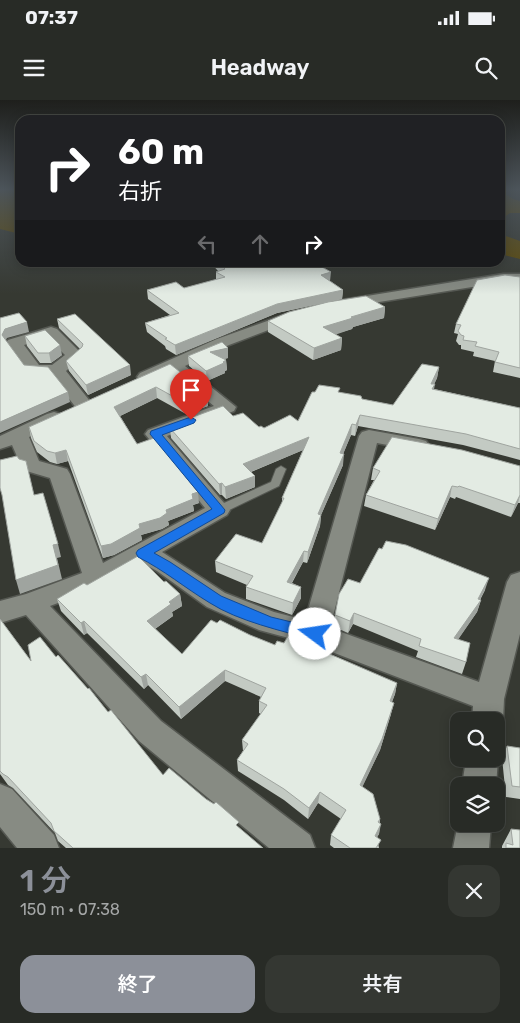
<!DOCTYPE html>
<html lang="ja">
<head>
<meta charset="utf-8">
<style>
  body { margin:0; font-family:Rubik,"Noto Sans JP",sans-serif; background:#343732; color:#f1f3f6; height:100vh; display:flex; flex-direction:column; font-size:19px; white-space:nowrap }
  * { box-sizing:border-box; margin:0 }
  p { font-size:16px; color:#a5a7a7 }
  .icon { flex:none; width:28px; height:28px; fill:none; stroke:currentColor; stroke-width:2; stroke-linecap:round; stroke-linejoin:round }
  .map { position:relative; height:748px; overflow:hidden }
  .sheet { display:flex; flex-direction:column; background:#282b26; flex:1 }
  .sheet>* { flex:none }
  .banner { position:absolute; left:15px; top:15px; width:490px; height:152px; border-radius:15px; box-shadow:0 2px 12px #0003,0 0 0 1px #444743; background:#202124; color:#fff; overflow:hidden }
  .buttons { position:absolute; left:450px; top:612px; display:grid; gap:10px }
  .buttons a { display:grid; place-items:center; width:55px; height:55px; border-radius:10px; background:#282b26; box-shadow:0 2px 12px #0003,0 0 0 1px #444743; font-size:25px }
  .pin { position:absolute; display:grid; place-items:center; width:42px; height:42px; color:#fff; margin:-51px -21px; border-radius:50% 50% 50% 0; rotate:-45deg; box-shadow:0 0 5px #0007 }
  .pin .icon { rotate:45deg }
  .me { position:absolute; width:55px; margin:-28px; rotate:284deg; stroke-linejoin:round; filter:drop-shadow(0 0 4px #0008) }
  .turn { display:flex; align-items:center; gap:18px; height:105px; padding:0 20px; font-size:22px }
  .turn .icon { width:65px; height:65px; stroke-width:2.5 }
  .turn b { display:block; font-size:35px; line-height:42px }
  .lanes { display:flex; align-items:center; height:48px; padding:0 20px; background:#0003; justify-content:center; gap:25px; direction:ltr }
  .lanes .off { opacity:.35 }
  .round { display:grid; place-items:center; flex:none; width:52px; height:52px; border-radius:15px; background:#343732 }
  .summary { display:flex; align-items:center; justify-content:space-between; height:85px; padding:0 20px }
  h1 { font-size:30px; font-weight:600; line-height:38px; color:#8c9099 }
  .cta { display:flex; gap:10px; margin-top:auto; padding:10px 20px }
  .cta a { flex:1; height:58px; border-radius:15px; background:#8c9099; color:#fff; font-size:20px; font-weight:600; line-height:58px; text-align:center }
  .cta a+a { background:#343732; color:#f1f3f6 }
  .status { display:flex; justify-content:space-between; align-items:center; height:35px; padding:0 25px; background:#282b26; direction:ltr }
  .status svg { height:14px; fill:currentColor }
  header { display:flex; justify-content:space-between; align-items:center; height:65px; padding:0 20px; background:#282b26; font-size:22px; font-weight:600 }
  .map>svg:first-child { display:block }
  .green { fill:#5f4a02 }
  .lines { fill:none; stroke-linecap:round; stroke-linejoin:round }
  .service-casing { stroke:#555852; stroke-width:2 }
  .minor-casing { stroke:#555852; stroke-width:3 }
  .service { fill:#878b83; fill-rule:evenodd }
  .minor { fill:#878b83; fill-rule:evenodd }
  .wall { fill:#c3cac3 }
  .shaded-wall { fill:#9fa49f }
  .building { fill:#e3ebe3; stroke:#9fa49f }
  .route { fill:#1a73e8; stroke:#114b97 }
</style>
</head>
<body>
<div class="status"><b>07:37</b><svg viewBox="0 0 49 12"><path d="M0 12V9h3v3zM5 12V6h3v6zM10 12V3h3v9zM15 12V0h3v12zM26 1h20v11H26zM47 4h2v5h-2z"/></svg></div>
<header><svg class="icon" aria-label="menu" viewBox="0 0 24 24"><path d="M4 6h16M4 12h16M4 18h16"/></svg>Headway<svg class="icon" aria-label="search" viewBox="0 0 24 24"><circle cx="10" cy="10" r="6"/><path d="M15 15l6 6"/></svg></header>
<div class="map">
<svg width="520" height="748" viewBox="0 0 520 748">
  <rect width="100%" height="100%" fill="#363932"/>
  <path class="green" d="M 0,89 L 20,89 L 20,134 L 0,129 Z
    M 500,90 L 513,99 L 520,101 L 520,113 L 510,113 L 500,120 Z
    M 500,134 L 520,141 L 520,159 L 500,154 Z"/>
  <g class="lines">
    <g class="service-casing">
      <path id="service" d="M 281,366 L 286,369 L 279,386 L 223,413 L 215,413 L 214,410 L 215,407 L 271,382 L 276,369 Z"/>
    </g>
    <g class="minor-casing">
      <path id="minor" d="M 503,174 L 520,174 L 520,182 L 503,182 L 342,208 L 337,207 L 335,204 L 337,201 L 342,200 Z
        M 295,211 L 300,212 L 302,215 L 300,218 L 229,245 L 185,266 L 236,307 L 234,311 L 167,336 L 230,410 L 227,415 L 162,452 L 225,493 L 274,512 L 305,520 L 359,336 L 362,332 L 369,330 L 419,339 L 426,341 L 429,345 L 426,349 L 419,351 L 377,343 L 330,528 L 479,582 L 507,482 L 511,475 L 520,472 L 520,534 L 504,599 L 503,621 L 496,632 L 496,621 L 472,621 L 473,606 L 311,544 L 259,530 L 207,507 L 157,471 L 142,463 L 105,485 L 50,506 L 161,621 L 310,735 L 315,748 L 269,748 L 139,641 L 26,515 L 0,523 L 0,501 L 26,494 L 82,473 L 50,378 L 23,370 L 12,345 L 0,349 L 0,336 L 47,314 L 54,312 L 61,314 L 64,318 L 61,322 L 29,337 L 39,361 L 67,369 L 70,374 L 103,463 L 205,408 L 145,334 L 148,330 L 214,306 L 171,272 L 152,281 L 146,282 L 140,281 L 137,277 L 140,273 L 217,239 Z
        M 51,227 L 57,229 L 83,255 L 66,271 L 93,305 L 91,309 L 84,311 L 77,309 L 51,275 L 28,274 L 6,243 L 8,240 ZM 48,238 L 65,255 L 52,265 L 39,265 L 24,245 Z
        M 496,654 L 498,659 L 496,686 L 462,686 L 466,659 L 496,659 Z
        M 0,684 L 12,689 L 54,735 L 59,748 L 17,748 L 0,727 Z
        M 459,718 L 459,724 L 491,724 L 489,748 L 453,748 Z"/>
    </g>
    <use href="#service" class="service"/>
    <use href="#minor" class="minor"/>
  </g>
  <path class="wall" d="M 210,162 L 272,162 L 276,165 L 330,181 L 343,190 L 342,199 L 277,213 L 176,255 L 166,249 L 165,246 L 147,232 L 145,223 L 170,215 L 148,199 L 147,190 L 184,188 L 216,180 L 216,172 L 218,171 Z
    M 517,177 L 520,177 L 520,278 L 493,272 L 495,261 L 473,256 L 474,252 L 461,249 L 461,245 L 459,245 L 456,241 L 458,234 L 454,233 L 456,224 Z
    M 385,207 L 384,218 L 353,227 L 352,229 L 335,234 L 342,238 L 341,250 L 313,260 L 268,232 L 268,221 Z
    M 57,219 L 131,275 L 88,295 L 69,271 L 66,261 L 80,249 L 59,228 Z
    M 25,236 L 62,255 L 51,263 L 40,263 L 27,246 Z
    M 188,256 L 228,258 L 224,259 L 226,260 L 227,270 L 225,271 L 225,273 L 207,281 L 189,266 Z
    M 170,264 L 190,286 L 207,296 L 208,306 L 186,314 L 157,298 L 120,316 L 137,344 L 199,403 L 193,405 L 194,411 L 168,421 L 169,425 L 162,429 L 141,435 L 142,440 L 114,455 L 103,458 L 68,361 L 57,364 L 50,362 L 37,352 L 31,338 L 29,327 Z
    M 439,267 L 437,278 L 434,284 L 434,289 L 520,308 L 520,360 L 463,345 L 358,326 L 355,336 L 351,335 L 343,354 L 343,365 L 321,415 L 320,426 L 307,463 L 303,462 L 292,483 L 301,487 L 301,498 L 292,515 L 246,499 L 246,487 L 247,485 L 216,472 L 215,461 L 262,443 L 282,403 L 282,398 L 303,350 L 251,372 L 255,376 L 255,387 L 226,399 L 222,395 L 220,395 L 171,338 L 170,328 L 171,327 L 171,325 L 233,316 L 259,327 L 264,328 L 298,321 L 339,292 L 362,299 L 393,305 Z
    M 520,366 L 520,403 L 518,403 L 511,417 L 456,397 L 455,399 L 450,397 L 435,430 L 364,406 L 366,395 L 374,380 L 371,380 L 373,368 Z
    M 164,482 L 180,494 L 182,506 L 172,512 L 173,516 L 155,529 L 182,554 L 217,523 L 275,545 L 397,583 L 395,594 L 392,602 L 391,614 L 380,650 L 362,687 L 380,719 L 379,734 L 377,737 L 379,748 L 334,748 L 330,745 L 331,735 L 341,719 L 318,703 L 308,719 L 284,700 L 238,671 L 237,660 L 243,651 L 242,640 L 261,614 L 259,613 L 259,601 L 261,597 L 225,581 L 181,619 L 148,585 L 144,589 L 87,533 L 84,535 L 61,511 L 57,499 L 87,485 Z
    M 360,483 L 485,490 L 480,500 L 481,500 L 477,512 L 458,539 L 466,562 L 462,574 L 416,557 L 418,551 L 353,524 L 348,533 L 334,527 L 335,515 Z
    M 0,519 L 31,561 L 56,557 L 108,612 L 163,675 L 239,728 L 263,748 L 66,748 L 58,741 L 55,733 L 13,688 L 8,685 L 0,674 Z
    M 507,646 L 520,648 L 520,699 L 506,697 L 502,658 Z
    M 511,729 L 520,748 L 502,748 L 502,746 Z"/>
  <path class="shaded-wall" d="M 331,172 L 330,181 L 321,175 Z
    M 343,190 L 342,199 L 277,213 L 176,255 L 175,245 L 277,204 Z
    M 385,207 L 384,218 L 353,227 L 352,229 L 323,239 L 323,227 L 351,217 Z
    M 27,222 L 29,232 L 7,238 L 4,244 L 2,235 L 5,229 Z
    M 342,238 L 341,250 L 313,260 L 314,248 Z
    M 60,245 L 62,255 L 51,263 L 49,253 Z
    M 228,248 L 228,258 L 211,262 L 210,252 Z
    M 226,260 L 227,270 L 225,271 L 225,273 L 207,281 L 206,271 Z
    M 130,265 L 131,275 L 88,295 L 86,285 Z
    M 439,267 L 437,278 L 433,287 L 435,284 L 433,295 L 431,284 Z
    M 189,279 L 190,289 L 182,282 Z
    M 156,287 L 157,298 L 116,318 L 114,307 Z
    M 68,292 L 70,302 L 0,333 L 0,322 Z
    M 207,296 L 208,306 L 186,314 L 185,303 Z
    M 360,315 L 358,326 L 355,336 L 356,325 Z
    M 352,324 L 351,335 L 339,364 L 340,353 Z
    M 309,337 L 308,348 L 243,375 L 243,364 Z
    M 66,350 L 68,361 L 57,364 L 55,353 Z
    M 344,354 L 343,365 L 321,415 L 320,426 L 307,463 L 308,452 L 318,414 Z
    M 255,376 L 255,387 L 226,399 L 225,387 Z
    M 222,383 L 222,395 L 220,395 L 219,384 Z
    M 452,386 L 450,397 L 435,430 L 438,419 Z
    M 198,392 L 199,403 L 193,405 L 194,411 L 168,421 L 169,425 L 162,429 L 141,435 L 142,440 L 114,455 L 103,458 L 101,446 L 139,424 L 166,410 L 192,394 Z
    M 520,395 L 518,403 L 511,417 L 515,405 Z
    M 58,444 L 61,457 L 57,458 L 62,479 L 20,494 L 16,480 L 53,445 Z
    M 304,451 L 303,462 L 286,493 L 287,482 Z
    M 489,478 L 485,490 L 475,509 L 481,500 L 477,512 L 451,550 L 454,538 L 478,499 Z
    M 301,487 L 301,498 L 292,515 L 293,503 Z
    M 180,494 L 182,506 L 172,512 L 173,516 L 149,533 L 147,521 L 169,502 Z
    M 354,513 L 353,524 L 348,533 L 350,521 Z
    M 84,521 L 87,533 L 84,535 L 81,523 Z
    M 225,570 L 225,581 L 181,619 L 179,607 Z
    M 146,574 L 148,585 L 144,589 L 141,577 Z
    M 397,583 L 395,594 L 387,613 L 390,601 Z
    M 394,603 L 391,614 L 380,650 L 358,696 L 360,685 Z
    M 320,692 L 318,703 L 308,719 L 309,708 Z
    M 381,724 L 379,734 L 372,746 L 375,736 Z"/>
  <path class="building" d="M 218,162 L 272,162 L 276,165 L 287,162 L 313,162 L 331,172 L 321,175 L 343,190 L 277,204 L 175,245 L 165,239 L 167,238 L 145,223 L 179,213 L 147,190 L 176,182 L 184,188 L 225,177 L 216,172 L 225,169 Z
    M 505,175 L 520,177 L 520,268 L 495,262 L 499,252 L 475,246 L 477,242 L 463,240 L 464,236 L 461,235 L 458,231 L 461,225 L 456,224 L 477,180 Z
    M 366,196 L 385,207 L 351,217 L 353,218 L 323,227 L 342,238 L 314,248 L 268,221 L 289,212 L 328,202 Z
    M 19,213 L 27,222 L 5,229 L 2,235 L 24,265 L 48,267 L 68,292 L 0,322 L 0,218 Z
    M 75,214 L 130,265 L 86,285 L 66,261 L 82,247 L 83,244 L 57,219 Z
    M 45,230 L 60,245 L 49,253 L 38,253 L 25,236 Z
    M 222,242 L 228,248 L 210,252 L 226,260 L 223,262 L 224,263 L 206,271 L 188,256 Z
    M 170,264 L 189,279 L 182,282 L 207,296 L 185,303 L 156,287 L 114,307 L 137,344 L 154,338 L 198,392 L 192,394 L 193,399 L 166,410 L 167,413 L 160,418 L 139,424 L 140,428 L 111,444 L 101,446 L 66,350 L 55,353 L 47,351 L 34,341 L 29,327 Z
    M 422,264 L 439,267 L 431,284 L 435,284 L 432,289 L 520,308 L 520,349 L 466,334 L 360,315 L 356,325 L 352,324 L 340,353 L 344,354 L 318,414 L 321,415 L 308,452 L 304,451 L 287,482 L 301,487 L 293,503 L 246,487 L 253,476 L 215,461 L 236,434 L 262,443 L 284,398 L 282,398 L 309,337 L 243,364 L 255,376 L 225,387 L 222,383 L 219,384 L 170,328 L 172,327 L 171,325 L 223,306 L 233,316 L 243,313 L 259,327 L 261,326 L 264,328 L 290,315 L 298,321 L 312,292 L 315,292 L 319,285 L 340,288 L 338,292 L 361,296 L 362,299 L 393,305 Z
    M 392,337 L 462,350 L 520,366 L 520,395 L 515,405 L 459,386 L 458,387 L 452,386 L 438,419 L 366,395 L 380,371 L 373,368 Z
    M 17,356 L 19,359 L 26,361 L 34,395 L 43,393 L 58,444 L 53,445 L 58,465 L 16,480 L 2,395 L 0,388 L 0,360 Z
    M 386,441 L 406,445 L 489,478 L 478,499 L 481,500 L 454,538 L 470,543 L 466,562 L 419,546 L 421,539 L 354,513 L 350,521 L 335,515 L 339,494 L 348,479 L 360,483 L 379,448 L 382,449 Z
    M 138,456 L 164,482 L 166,481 L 180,494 L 169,502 L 171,504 L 147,521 L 182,554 L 211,520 L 217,523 L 220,520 L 250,535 L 275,545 L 277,541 L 284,543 L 288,536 L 397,583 L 390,601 L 394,603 L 382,639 L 360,685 L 373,694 L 380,719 L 378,722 L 381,724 L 375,736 L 381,740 L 376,748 L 350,748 L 331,735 L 346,710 L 320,692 L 309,708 L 284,689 L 237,660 L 248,644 L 242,640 L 267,605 L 259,601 L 266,588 L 225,570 L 179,607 L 146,574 L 141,577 L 84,521 L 81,523 L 57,499 L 84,483 L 87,485 Z
    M 0,519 L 31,561 L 28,545 L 40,537 L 56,557 L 58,555 L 88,589 L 89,588 L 108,612 L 111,610 L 163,675 L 169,668 L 206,699 L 214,704 L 216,702 L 239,722 L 236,725 L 263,748 L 73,748 L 54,731 L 51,723 L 8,677 L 3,674 L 0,671 Z
    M 507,646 L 520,648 L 520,687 L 512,686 Z
    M 511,729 L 520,730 L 520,748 L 506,748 L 506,743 L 513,745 Z"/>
  <linearGradient id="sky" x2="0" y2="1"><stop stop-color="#1e1f1c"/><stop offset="0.46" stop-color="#4c545a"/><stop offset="1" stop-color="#4c545a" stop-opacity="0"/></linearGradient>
  <rect width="520" height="194" fill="url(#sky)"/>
  <path class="route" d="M 191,317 L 196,320 L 194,323 L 162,335 L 225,410 L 224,413 L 154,453 L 170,462 L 221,496 L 271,517 L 320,529 L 323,534 L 320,538 L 315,540 C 282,531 238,521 210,503 C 185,488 164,470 138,457 L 136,453 L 138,450 L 212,409 L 150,334 L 151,331 Z"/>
</svg>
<div class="buttons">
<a><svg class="icon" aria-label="search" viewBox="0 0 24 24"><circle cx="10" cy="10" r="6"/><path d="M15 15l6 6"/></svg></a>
<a><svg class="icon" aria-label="layers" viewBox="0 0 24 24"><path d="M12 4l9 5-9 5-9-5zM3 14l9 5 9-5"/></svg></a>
</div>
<div class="pin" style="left:191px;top:320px;background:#d93025"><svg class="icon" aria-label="arrive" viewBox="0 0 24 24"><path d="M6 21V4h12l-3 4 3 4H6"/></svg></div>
<svg class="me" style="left:315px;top:534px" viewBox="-20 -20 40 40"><circle r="19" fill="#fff"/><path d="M0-13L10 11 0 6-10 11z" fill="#1a73e8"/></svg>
<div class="banner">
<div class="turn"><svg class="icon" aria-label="right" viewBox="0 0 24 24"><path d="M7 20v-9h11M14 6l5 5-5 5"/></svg><div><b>60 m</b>右折</div></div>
<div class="lanes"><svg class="icon off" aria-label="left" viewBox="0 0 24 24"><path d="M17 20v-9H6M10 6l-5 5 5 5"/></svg><svg class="icon off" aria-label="ahead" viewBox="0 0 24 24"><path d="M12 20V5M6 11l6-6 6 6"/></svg><svg class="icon" aria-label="right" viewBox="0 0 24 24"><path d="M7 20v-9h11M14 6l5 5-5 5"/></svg></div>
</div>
</div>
<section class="sheet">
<div class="summary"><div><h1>1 分</h1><p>150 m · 07:38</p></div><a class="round"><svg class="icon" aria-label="close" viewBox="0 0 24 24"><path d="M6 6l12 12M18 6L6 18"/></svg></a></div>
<div class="cta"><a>終了</a><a>共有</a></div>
</section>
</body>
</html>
